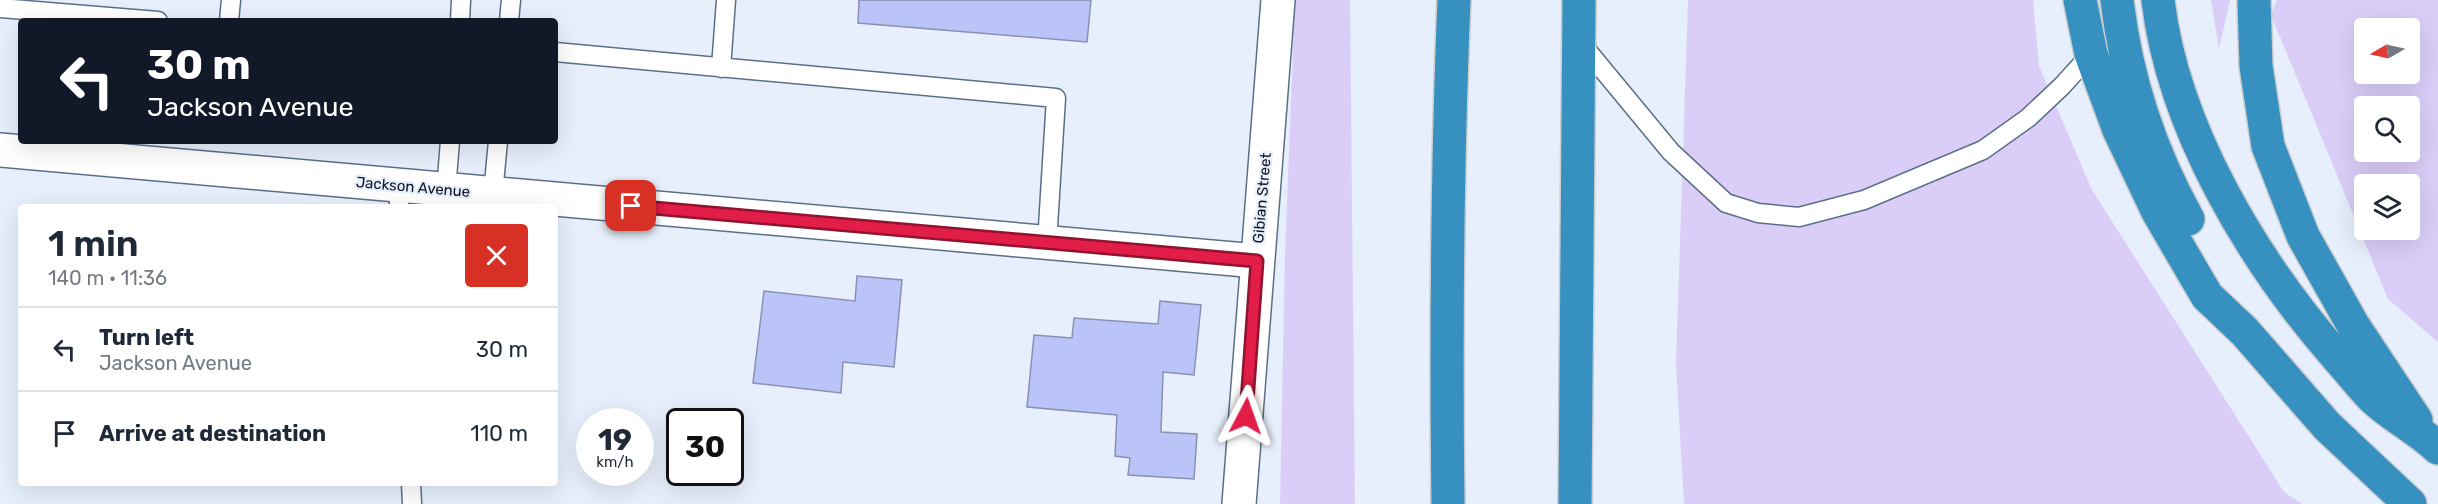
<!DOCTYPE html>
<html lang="en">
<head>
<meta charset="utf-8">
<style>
  body { margin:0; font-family:Rubik,sans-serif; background:#f2f2f3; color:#1f2937; height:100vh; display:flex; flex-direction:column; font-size:22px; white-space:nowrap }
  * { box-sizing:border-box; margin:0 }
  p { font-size:20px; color:#747a83 }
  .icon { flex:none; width:33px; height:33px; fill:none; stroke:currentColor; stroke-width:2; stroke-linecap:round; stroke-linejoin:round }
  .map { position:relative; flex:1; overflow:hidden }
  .sheet { position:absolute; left:18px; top:204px; width:540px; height:282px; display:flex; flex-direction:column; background:#fff; border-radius:6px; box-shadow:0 6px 24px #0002 }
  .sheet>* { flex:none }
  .guide { position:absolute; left:18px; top:18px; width:540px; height:126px; border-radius:6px; box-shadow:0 6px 24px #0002; background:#111827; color:#fff; overflow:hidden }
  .needle { width:39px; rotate:261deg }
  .controls { position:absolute; left:2354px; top:18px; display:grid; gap:12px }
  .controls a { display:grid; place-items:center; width:66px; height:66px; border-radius:6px; background:#fff; box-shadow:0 6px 24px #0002; font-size:30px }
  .speed { position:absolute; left:576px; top:408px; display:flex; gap:12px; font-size:30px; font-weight:700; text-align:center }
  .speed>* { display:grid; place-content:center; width:78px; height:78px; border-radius:50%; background:#fff; box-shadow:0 6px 24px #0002; line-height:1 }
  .speed small { font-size:15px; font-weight:400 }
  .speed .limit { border:3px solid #111; border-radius:9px; background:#fff; color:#111 }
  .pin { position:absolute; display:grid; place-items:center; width:51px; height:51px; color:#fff; margin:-26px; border-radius:12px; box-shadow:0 3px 9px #0006 }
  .me { position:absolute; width:66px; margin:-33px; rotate:4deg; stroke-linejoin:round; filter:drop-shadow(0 0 4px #0008) }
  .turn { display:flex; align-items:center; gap:21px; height:126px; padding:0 30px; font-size:27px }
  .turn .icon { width:78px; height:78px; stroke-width:2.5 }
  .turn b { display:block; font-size:42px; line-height:51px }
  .round { display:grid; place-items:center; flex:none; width:63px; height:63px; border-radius:6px; background:#f2f2f3 }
  .head { display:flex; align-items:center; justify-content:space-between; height:102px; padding:0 30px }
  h1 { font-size:36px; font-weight:600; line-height:45px }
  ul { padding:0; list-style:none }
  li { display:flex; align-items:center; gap:18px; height:84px; padding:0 30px; border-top:2px solid #e0e1e3 }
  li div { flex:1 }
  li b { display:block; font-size:22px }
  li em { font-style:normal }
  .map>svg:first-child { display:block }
  .green { fill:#dacef8; fill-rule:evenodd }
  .building { fill:#bac4f9; stroke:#8a90b0; stroke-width:1.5 }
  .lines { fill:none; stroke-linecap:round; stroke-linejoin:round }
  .lane-casing { stroke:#5c6f89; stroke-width:21 }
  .street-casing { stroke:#5c6f89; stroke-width:36 }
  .highway-casing { stroke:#caccce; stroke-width:36 }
  .lane { stroke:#fff; stroke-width:18 }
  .street { stroke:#fff; stroke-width:33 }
  .highway { stroke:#3791c0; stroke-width:33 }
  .route-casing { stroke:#92132f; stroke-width:15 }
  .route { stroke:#e11d48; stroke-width:10 }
  .labels { text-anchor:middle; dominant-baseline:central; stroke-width:4.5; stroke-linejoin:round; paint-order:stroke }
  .street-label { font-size:15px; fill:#0f1621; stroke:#e6effb }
</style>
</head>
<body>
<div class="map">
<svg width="2438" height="504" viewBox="0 0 2438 504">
  <rect width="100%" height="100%" fill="#e6effb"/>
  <path class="green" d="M 1295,0 L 1350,0 L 1355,504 L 1280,504 L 1285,253 Z
    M 1688,0 L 2033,0 L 2039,66 L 2092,190 L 2284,492 L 2302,504 L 1684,504 L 1676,363 Z
    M 2211,0 L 2230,0 L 2219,49 Z
    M 2277,0 L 2438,0 L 2438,342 L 2388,299 L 2271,15 ZM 2364,28 L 2409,28 L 2409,74 L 2364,74 ZM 2364,106 L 2409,106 L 2409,152 L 2364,152 ZM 2364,184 L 2409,184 L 2409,230 L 2364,230 Z"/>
  <path class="building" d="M 859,0 L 1091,0 L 1087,42 L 858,23 Z
    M 857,276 L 902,280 L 894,367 L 843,362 L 841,393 L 753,383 L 764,291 L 855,301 Z
    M 1160,301 L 1201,305 L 1194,375 L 1163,372 L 1161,432 L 1197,434 L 1194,479 L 1128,475 L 1130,458 L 1115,456 L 1117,415 L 1027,407 L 1034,335 L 1072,338 L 1074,318 L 1158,324 Z"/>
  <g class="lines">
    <g class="lane-casing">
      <path id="lane" d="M 0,8 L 158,21
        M 229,21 L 231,0
        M 460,21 L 461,0
        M 509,21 L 511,0
        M 1580,42 L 1671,152 L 1726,203 L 1758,213 L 1799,217 L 1864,200 L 1983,150 L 2028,118 L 2062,86 L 2091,54
        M 555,52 L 1056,98 L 1047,243
        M 721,68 L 726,0
        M 446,190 L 450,141
        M 493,194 L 498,141
        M 399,207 L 399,185
        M 411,483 L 412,504"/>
    </g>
    <g class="street-casing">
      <path id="street" d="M 0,150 L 1257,261
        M 1239,504 L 1278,0"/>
    </g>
    <g class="highway-casing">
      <path id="highway" d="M 2080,0 L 2091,54 L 2119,130 L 2158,212 L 2207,296 L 2245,332 L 2327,426 L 2410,504
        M 2117,0 C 2126,77 2150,151 2188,219
        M 2158,0 C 2173,128 2253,261 2337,357 C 2349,370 2360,385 2373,398 C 2393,417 2418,429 2438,448
        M 2254,0 L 2256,66 L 2268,146 L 2303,236 L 2353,325 L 2416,420
        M 1448,504 C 1446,336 1447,168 1454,0
        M 1575,504 L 1579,0"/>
    </g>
    <use href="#lane" class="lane"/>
    <use href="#street" class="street"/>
    <use href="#highway" class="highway"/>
  </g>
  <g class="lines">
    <g class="route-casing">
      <path id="route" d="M 631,206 L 1257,261 L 1246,416"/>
    </g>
    <use href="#route" class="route"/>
  </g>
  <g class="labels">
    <g class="street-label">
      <text transform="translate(413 187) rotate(5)">Jackson Avenue</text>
      <text transform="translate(1262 198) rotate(-85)">Gibian Street</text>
    </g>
  </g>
</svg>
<div class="controls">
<a><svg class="needle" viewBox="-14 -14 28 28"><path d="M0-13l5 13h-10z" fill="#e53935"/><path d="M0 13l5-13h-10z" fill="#747a83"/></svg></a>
<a><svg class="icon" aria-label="search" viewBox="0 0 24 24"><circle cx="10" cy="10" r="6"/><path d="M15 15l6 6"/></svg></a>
<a><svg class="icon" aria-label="layers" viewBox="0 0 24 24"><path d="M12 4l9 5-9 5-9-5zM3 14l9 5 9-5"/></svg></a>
</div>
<div class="speed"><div>19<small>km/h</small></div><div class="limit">30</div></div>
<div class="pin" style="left:631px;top:206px;background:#d93025"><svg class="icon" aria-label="arrive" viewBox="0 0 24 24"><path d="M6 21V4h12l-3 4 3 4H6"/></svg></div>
<svg class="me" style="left:1246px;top:416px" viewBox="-20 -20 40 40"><path d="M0-17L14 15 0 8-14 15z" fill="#e11d48" stroke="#fff" stroke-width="4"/></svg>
<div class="guide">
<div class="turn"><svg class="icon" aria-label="left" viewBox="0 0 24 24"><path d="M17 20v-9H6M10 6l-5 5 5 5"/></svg><div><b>30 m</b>Jackson Avenue</div></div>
</div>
<section class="sheet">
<div class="head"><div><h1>1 min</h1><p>140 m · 11:36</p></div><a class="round" style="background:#d93025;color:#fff"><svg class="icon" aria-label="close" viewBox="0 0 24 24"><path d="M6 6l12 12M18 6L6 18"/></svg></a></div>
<ul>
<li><svg class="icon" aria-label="left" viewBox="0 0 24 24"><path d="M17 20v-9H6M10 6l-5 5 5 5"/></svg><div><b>Turn left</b><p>Jackson Avenue</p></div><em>30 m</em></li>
<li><svg class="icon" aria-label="arrive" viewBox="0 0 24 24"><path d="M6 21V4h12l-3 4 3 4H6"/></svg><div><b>Arrive at destination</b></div><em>110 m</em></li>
</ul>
</section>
</div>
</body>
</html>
